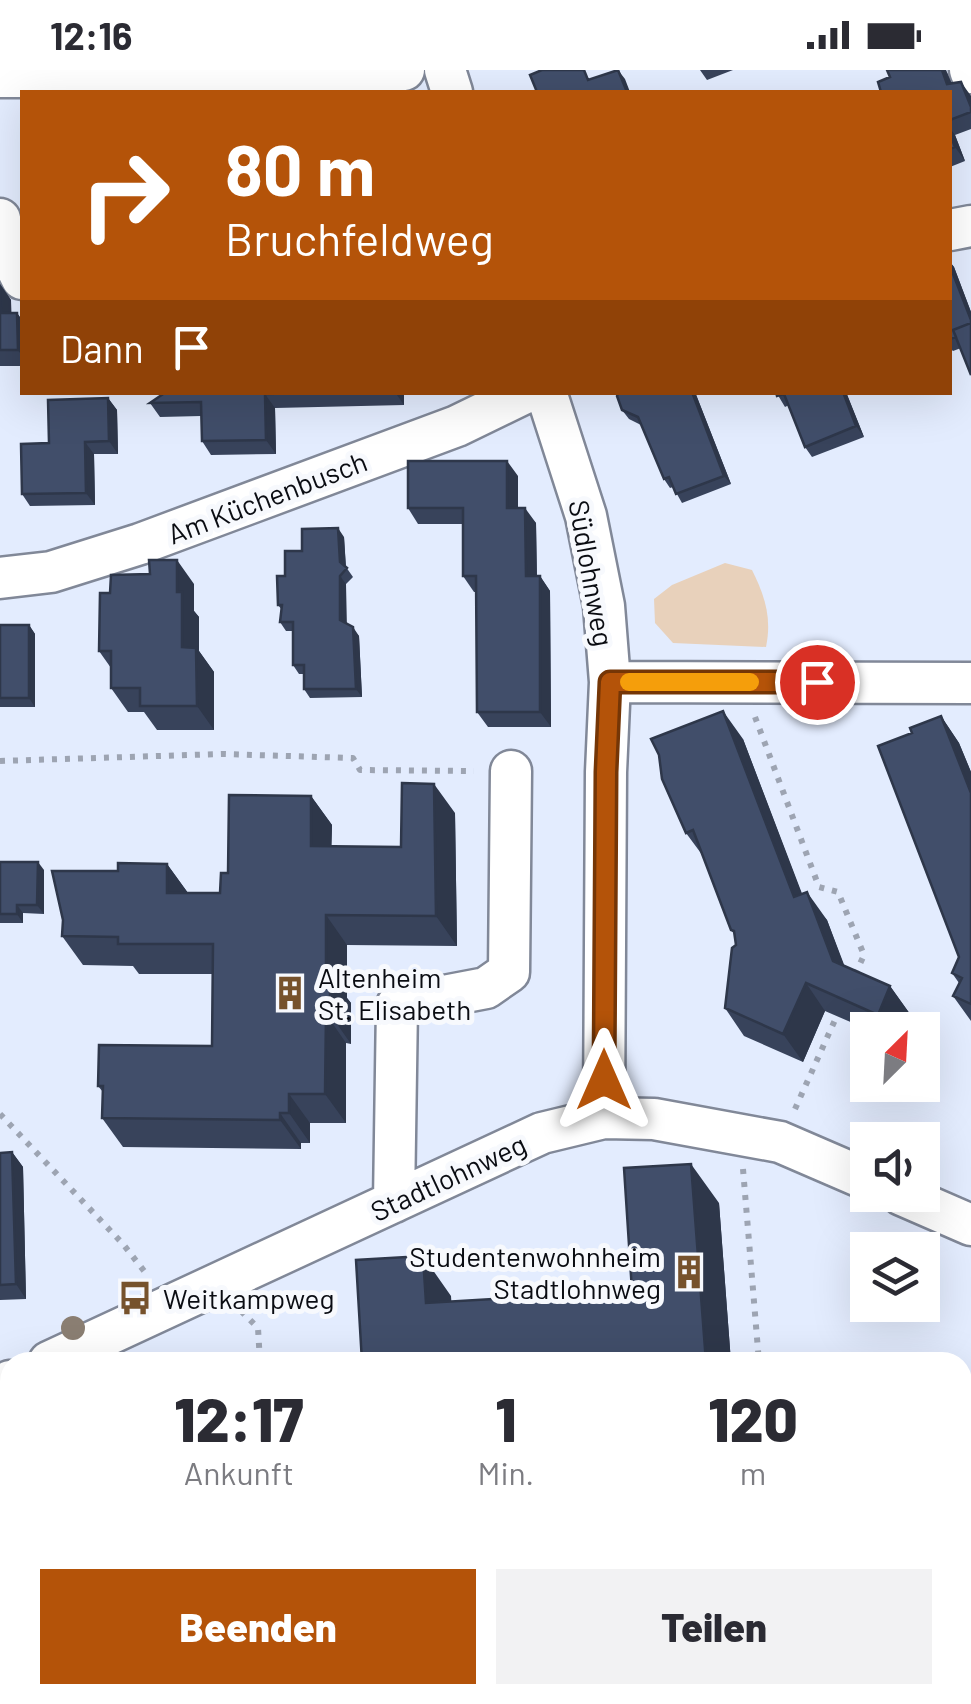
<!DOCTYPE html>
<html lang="de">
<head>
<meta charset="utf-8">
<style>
  body { margin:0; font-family:Barlow,sans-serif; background:#f2f2f3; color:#2b2b33; height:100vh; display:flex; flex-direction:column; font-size:38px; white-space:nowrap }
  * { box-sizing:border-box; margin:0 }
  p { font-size:32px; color:#7c7c81 }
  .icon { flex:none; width:55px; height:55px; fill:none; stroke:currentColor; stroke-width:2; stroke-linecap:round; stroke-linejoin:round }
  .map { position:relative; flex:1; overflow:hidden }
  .drawer { position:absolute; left:0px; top:1282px; width:972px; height:352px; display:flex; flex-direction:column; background:#fff; border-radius:30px 30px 0 0; box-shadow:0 10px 40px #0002 }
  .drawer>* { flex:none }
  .guide { position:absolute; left:20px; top:20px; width:932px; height:305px; border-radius:0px; box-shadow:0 10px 40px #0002; background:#b45309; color:#fff; overflow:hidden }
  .needle { width:65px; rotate:24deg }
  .fabs { position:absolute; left:850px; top:942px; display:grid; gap:20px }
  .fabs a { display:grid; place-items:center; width:90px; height:90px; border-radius:0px; background:#fff; box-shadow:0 10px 40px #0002; font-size:50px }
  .pin { position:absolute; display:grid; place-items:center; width:85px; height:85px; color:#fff; margin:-42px; border:5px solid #fff; border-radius:50%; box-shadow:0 2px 10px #0007 }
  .me { position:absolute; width:110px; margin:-55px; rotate:0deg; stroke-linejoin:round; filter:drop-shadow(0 0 8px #0008) }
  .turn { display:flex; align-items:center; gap:35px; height:210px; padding:0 40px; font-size:45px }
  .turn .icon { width:130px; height:130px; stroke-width:2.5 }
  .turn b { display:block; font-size:70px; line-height:85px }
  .then { display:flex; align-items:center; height:95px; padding:0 40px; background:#0003; gap:20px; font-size:38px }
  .eta { display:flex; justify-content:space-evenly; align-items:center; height:170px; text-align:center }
  .eta b { font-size:60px; font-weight:800; line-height:70px }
  .button { display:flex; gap:20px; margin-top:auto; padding:20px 40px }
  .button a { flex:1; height:115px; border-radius:0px; background:#b45309; color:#fff; font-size:40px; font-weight:800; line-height:115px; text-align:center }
  .button a+a { background:#f2f2f3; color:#2b2b33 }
  .status { display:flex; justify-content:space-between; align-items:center; height:70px; padding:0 50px; background:#fff; direction:ltr }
  .status svg { height:28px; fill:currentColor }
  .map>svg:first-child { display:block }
  .park { fill:#e8d1bb }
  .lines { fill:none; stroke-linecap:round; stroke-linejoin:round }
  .minor-casing { stroke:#818898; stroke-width:45 }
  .path { stroke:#9da4b2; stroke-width:6; stroke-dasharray:5 8; stroke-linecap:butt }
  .minor { stroke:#fff; stroke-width:40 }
  .tree { fill:#8a7e72 }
  .wall { fill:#38435b }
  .shaded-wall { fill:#2e374a }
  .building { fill:#414e6a; stroke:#2e374a; stroke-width:2.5 }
  .route-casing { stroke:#753606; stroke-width:25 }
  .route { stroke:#b45309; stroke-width:18 }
  .slow { stroke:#f59e0b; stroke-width:18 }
  .labels { text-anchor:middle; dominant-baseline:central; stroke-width:10; stroke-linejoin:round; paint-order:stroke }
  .street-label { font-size:28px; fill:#0a0c12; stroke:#f7f9fd }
  .poi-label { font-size:28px; fill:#0a0c12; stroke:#f7f9fd; text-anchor:start }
</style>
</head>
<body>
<div class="status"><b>12:16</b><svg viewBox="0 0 49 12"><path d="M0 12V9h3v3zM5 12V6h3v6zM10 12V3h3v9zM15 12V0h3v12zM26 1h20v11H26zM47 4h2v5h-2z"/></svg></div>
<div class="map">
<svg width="971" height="1634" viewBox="0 0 971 1634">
  <rect width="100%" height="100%" fill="#e3ecfe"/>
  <path class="park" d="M 725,493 L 752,500 C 765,526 772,548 766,577 L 673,573 L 655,553 L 654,529 L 672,515 Z"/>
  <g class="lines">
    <g class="minor-casing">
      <path id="minor" d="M 445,0 L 452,22
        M 970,0 L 971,3
        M 0,7 L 70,7 L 136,15 L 212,14 L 404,0
        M 0,149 L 7,179 L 22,209
        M 950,160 L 971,156
        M 546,322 L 586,446 L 604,536 L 610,612 L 606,702 L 604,1048
        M 0,508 L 51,502 L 140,474 L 457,356 L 527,322
        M 610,612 L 971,613
        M 902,1125 L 971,1155
        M 394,1132 L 397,935 L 486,918 L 509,902 L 511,701
        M 49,1292 L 542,1063 L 604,1048 L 654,1049 L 780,1072 L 868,1110
        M 0,1316 L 10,1311"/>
    </g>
    <path class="path" d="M 755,647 L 819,817 L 838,822 L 864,885 L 854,907
      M 0,691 L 222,684 L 353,688 L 360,700 L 474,701
      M 795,1039 L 839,941
      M 0,1044 L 123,1174 L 148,1206
      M 743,1099 L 759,1292
      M 241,1241 L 258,1258 L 260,1292
      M 962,1570 L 971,1568
      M 462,1625 L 462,1634
      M 527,1625 L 527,1634
      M 593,1625 L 593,1634
      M 709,1625 L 710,1634
      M 281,1628 L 330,1625"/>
    <use href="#minor" class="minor"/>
  </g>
  <circle class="tree" cx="73" cy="1258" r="12"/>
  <path class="wall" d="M 700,0 L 733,0 L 707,10 Z
    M 946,0 L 952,14 L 971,26 L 971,59 L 955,65 L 965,91 L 950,97 L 950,22 Z
    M 950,192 L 954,197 L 971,242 L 971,305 L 961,278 L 953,281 L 950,278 Z
    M 0,214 L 11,230 L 11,243 L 17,243 L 22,250 L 22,296 L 0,296 Z
    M 166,322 L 404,322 L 404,335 L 275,338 L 276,384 L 211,385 L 202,371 L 201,346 L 160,347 L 150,333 Z
    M 695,322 L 731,414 L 682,433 L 673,417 L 670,418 L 664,409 L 641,355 L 629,349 L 622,340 Z
    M 776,322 L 846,322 L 864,367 L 812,387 L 805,377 L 789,335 L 785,337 Z
    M 108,328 L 117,340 L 118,384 L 94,384 L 95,435 L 30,436 L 22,424 L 49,373 Z
    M 518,406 L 518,438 L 536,453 L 537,506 L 540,506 L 550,521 L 551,657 L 488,657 L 477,642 L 476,522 L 474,522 L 463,506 L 463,454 L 418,454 L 408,438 Z
    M 344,467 L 346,497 L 353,507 L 346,514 L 346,554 L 359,566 L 362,627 L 310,628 L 304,619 L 304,604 L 299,604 L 293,595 L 293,561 L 286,561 L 280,552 L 282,540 L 278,535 L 285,506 Z
    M 194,514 L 194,541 L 199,547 L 199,581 L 214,602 L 214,660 L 157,660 L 144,642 L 128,642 L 111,618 L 111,598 L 99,581 L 110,523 Z
    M 0,555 L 29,555 L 35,564 L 35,637 L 0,637 Z
    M 941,646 L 959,673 L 971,702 L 971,951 L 953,926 L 959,913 L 952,903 L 959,887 L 912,663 Z
    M 743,669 L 802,825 L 827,850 L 844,896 L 890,916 L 910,944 L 903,960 L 869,960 L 825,941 L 803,992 L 744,966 L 725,938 L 736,875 L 735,865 L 731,860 L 703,786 L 686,763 Z
    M 311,726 L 332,755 L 331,776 L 401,777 L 455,743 L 457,876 L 347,875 L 347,928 L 351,933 L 351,974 L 346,973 L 346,1053 L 310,1053 L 310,1073 L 301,1073 L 301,1079 L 123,1077 L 102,1048 L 103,1022 L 98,1016 L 212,976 L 213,904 L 139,904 L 133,896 L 83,895 L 62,866 L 167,794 L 188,823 L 220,823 L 228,803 Z
    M 0,792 L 44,800 L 44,844 L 23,843 L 23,853 L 0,853 Z
    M 12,1082 L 23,1097 L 26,1229 L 0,1230 L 0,1083 Z
    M 719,1133 L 731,1292 L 362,1292 L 451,1226 L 451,1232 L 632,1221 Z"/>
  <path class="shaded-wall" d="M 618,0 L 625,9 L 630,22 L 627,22 Z
    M 942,0 L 946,0 L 957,28 L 947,14 Z
    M 961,12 L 971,26 L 971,37 Z
    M 950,58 L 955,65 L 965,91 L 955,77 L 950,64 Z
    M 950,192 L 954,197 L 971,242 L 971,250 L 950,196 Z
    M 0,214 L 11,230 L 12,259 L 1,243 Z
    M 17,243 L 22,250 L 22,286 L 18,280 Z
    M 395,322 L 404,322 L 404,335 Z
    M 692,322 L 695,322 L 731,414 L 724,406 Z
    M 843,322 L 846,322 L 864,367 L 856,356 Z
    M 265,324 L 275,338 L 276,384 L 266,370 Z
    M 108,328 L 117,340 L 118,384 L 109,371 Z
    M 85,372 L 94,384 L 95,435 L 86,423 Z
    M 507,391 L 518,406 L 518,453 L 507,438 Z
    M 525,438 L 536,453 L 537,521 L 526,506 Z
    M 338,458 L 344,467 L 346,500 L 340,492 Z
    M 177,490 L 194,514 L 194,541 L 199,547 L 199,581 L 214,602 L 214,660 L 197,636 L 182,577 L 177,522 Z
    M 340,506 L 346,514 L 347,559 L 340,550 Z
    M 540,506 L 550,521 L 551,657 L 540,642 Z
    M 29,555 L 35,564 L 35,637 L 29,628 Z
    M 353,557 L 359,566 L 362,627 L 356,619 Z
    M 723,641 L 743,669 L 814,855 L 794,827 Z
    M 941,646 L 959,673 L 971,702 L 971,723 Z
    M 434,714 L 455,743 L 457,876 L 436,846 Z
    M 311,726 L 332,755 L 331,806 L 311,776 Z
    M 38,792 L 44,800 L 44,844 L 37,835 Z
    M 167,794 L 188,823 L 167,823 Z
    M 807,822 L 827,850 L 853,918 L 833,891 Z
    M 17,835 L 23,843 L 23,853 L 17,844 Z
    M 326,845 L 347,875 L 347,928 L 351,933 L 351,974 L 330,944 L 326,904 Z
    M 806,913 L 825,941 L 803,992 L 783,964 Z
    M 890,916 L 910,944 L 903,960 L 888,960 L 878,945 Z
    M 326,944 L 346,973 L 346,1053 L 325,1024 Z
    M 289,1024 L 310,1053 L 310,1073 L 289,1043 Z
    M 280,1043 L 301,1073 L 301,1079 L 280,1050 Z
    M 12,1082 L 23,1097 L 26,1229 L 16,1214 Z
    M 691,1094 L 719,1133 L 731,1292 L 706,1292 Z
    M 423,1186 L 451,1226 L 454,1273 L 426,1233 Z
    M 171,1625 L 191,1625 L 192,1634 L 172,1634 Z"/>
  <path class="building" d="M 542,0 L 584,0 L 588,10 L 618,0 L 627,22 L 537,22 L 530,5 Z
    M 887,0 L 942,0 L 947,14 L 961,12 L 971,37 L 971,42 L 950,50 L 950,22 L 881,22 L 878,12 L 890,7 Z
    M 950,64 L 955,77 L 950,79 Z
    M 950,196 L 971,250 L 971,253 L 953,260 L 956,267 L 950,269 Z
    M 0,218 L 1,243 L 17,243 L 18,280 L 0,280 Z
    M 971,253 L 971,305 L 953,260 Z
    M 166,322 L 347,322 L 265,324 L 266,370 L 202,371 L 201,332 L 150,333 Z
    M 619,322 L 692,322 L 724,406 L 676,424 L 669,407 L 664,409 L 638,347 L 622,340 L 617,326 Z
    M 776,322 L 843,322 L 856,356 L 805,377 L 784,324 L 777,326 Z
    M 108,328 L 109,371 L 85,372 L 86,423 L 22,424 L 21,374 L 49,373 L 48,330 Z
    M 408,391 L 507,391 L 507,438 L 525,438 L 526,506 L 540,506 L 540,642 L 477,642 L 476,506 L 463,506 L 463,438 L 408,438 Z
    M 338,458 L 340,492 L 347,498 L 340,506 L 340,550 L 353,557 L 356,619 L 304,619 L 304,595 L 293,595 L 293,552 L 280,552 L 282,535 L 278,535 L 277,506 L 285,506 L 285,481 L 302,481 L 302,459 Z
    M 149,490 L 177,490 L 177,522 L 182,522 L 182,577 L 196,578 L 197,636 L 140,636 L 140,618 L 111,618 L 111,581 L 99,581 L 100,523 L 110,523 L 111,505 L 150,504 Z
    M 0,555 L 29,555 L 29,628 L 0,628 Z
    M 723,641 L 794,827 L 807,822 L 833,891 L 890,916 L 878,945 L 806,913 L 783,964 L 725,938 L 732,878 L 736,875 L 734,861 L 731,860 L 693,760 L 686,763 L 662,709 L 659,685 L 651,669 Z
    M 941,646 L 971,723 L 971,934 L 953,926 L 962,908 L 952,903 L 959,887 L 878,676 L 912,663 L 910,658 Z
    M 402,713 L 434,714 L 436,846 L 326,845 L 326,904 L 330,904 L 330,944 L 326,944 L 325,1024 L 289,1024 L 289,1043 L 280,1043 L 280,1050 L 102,1048 L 103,1016 L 98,1016 L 99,975 L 212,976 L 213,874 L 118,874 L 118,867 L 62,866 L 63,850 L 52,801 L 118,801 L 118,793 L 167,794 L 167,823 L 220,823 L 221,803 L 228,803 L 229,725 L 311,726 L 311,776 L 401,777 Z
    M 0,792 L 38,792 L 37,835 L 17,835 L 17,844 L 0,844 Z
    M 12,1082 L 16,1214 L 0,1215 L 0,1083 Z
    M 691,1094 L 706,1292 L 640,1292 L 639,1288 L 564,1292 L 362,1292 L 356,1190 L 423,1186 L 426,1233 L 632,1221 L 624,1098 Z
    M 10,1389 L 10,1625 L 171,1625 L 172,1634 L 0,1634 L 0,1390 Z"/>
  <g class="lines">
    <g class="route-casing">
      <path id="route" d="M 604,1010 L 606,702 L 610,612 L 817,612"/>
    </g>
    <use href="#route" class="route"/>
    <path class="slow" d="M 629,612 L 750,612"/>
  </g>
  <defs>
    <g id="building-bare" transform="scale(2.7)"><path d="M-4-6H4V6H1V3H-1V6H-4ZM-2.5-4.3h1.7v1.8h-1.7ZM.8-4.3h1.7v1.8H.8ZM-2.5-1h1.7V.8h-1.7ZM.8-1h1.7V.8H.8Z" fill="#76522c" stroke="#f7f9fd" stroke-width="2.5" paint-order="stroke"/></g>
    <g id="bus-bare" transform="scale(2.7)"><path d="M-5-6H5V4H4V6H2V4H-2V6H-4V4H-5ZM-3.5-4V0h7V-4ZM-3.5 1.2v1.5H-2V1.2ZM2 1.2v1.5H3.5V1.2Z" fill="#76522c" stroke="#f7f9fd" stroke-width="2.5" paint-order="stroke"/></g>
  </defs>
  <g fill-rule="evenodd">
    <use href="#building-bare" x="290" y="923"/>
    <use href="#building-bare" x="689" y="1202"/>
    <use href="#bus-bare" x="135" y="1228"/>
  </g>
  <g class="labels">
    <g class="street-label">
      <text transform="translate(267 427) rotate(-21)">Am Küchenbusch</text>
      <text transform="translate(592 503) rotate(80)">Südlohnweg</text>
      <text transform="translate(448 1107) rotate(-25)">Stadtlohnweg</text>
    </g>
    <g class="poi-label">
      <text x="318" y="907">Altenheim<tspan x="318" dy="32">St. Elisabeth</tspan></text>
      <text x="661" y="1186" text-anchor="end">Studentenwohnheim<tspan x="661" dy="32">Stadtlohnweg</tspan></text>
      <text x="163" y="1228">Weitkampweg</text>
    </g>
  </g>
</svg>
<div class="fabs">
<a><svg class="needle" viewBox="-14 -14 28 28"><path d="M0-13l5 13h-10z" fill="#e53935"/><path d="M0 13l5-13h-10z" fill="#7c7c81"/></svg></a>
<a><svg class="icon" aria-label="sound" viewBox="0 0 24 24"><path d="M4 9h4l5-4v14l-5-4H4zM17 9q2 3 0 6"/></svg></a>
<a><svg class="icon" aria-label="layers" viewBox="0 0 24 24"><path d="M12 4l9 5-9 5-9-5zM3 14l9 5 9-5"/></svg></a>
</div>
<div class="pin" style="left:817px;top:612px;background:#d93025"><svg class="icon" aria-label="arrive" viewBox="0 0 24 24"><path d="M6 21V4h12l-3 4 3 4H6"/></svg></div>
<svg class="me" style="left:604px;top:1010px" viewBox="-20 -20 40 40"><path d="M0-17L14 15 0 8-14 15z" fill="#b45309" stroke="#fff" stroke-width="4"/></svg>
<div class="guide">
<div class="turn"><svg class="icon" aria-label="right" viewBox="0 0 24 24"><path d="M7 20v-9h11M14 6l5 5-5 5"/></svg><div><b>80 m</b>Bruchfeldweg</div></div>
<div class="then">Dann<svg class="icon" aria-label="arrive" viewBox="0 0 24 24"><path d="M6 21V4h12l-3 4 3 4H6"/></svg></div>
</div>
<section class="drawer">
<div class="eta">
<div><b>12:17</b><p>Ankunft</p></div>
<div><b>1</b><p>Min.</p></div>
<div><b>120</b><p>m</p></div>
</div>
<div class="button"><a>Beenden</a><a>Teilen</a></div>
</section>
</div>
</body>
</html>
